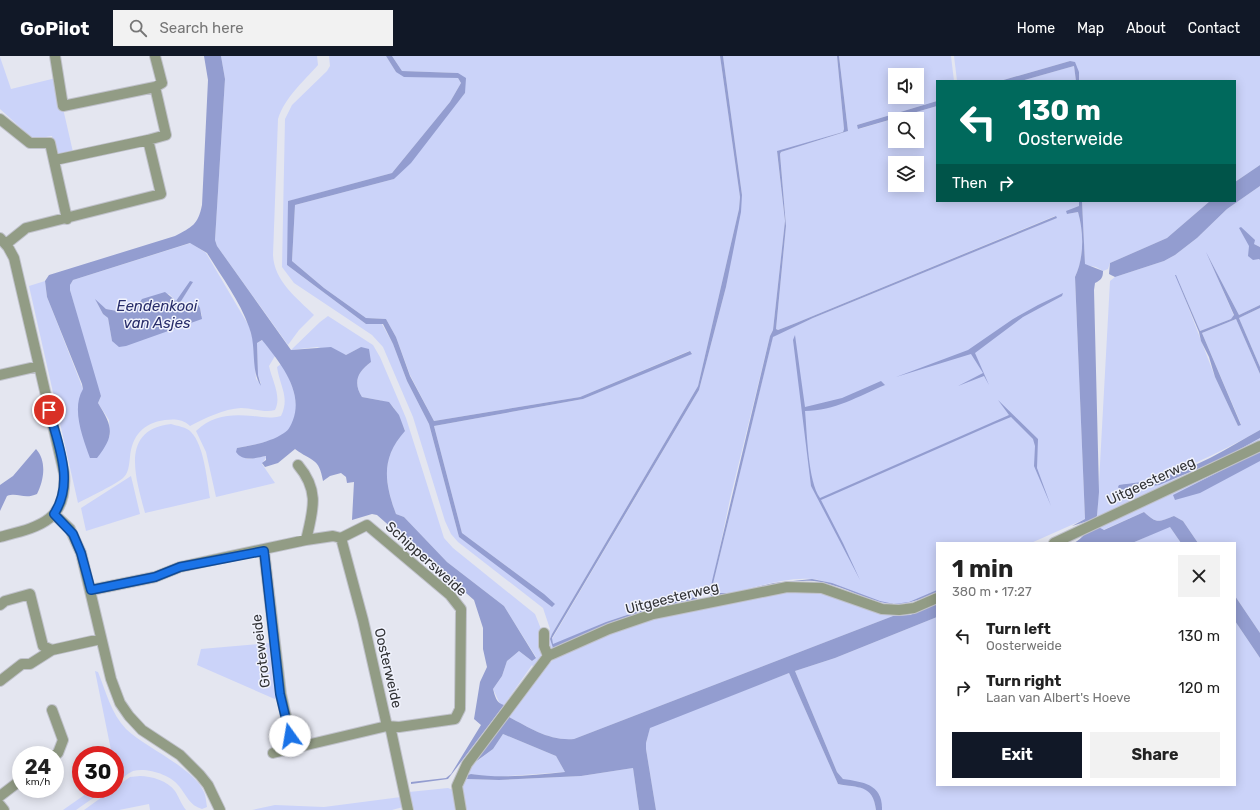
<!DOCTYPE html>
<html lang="en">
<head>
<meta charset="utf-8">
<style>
  body { margin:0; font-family:Rubik,sans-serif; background:#f2f2f2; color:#222; height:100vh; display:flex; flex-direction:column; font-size:15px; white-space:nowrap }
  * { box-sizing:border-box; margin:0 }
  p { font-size:13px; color:#767676 }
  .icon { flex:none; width:22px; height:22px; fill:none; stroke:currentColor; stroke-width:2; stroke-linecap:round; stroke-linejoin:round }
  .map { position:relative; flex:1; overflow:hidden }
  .panel { position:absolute; left:936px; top:486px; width:300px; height:244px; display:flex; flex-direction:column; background:#fff; border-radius:0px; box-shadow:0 2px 10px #0003 }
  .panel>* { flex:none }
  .guide { position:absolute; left:936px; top:24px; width:300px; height:122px; border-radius:0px; box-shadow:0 2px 10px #0003; background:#00695c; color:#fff; overflow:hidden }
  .tools { position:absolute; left:888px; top:12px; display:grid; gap:8px }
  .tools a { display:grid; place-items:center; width:36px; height:36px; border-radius:0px; background:#fff; box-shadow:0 2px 10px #0003; font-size:20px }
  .speed { position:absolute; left:12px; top:690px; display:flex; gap:8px; font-size:20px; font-weight:700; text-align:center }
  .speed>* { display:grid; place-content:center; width:52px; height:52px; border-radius:50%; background:#fff; box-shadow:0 2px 10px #0003; line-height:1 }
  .speed small { font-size:10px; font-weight:400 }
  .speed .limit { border:6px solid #d22; background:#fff; color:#111 }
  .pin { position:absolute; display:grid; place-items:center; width:34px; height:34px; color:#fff; margin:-17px; border:2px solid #fff; border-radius:50%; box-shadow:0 1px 4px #0007 }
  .me { position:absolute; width:44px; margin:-22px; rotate:347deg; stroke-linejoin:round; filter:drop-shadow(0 0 3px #0008) }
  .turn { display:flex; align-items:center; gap:14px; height:84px; padding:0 16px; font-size:18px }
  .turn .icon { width:52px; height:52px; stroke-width:2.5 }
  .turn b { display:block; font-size:28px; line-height:34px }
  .then { display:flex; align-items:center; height:38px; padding:0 16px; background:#0003; gap:8px; font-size:15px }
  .round { display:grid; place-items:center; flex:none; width:42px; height:42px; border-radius:0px; background:#f2f2f2 }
  .summary { display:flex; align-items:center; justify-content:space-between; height:68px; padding:0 16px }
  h1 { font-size:24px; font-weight:700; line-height:30px }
  .action { display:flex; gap:8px; margin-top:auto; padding:8px 16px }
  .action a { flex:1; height:46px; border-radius:0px; background:#111827; color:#fff; font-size:16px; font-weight:700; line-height:46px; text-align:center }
  .action a+a { background:#f2f2f2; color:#222 }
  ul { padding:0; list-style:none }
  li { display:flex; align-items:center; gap:12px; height:52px; padding:0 16px }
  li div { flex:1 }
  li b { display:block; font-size:15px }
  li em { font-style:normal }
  header { display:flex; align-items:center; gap:24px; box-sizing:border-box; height:56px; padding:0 20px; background:#111827; color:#fff }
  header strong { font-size:19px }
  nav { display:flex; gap:22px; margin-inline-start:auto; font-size:14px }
  .search { width:280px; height:36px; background:#f2f2f2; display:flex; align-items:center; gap:10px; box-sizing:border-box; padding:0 14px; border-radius:0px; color:#767676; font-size:15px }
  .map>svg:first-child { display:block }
  .green { fill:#cbd3f9; fill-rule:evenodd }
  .water { fill:#939dd0 }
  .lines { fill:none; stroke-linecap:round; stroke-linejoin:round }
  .minor-casing { stroke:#c0c2cb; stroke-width:12 }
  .minor { stroke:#929c85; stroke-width:10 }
  .route-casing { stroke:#114b97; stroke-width:10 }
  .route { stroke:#1a73e8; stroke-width:7 }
  .labels { text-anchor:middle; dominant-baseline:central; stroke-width:3; stroke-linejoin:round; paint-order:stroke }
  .street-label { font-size:14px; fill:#313235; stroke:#f1f3fd }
  .water-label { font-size:15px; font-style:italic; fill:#282d6a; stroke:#f1f3fd }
</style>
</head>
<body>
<header>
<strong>GoPilot</strong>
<div class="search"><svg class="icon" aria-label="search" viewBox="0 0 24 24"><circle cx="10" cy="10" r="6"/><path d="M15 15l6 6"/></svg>Search here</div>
<nav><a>Home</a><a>Map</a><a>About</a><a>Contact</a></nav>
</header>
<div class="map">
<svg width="1260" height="754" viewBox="0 0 1260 754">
  <rect width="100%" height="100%" fill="#e4e6f0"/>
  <path class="green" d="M 221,0 L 317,0 L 318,9 C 303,26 285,41 278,63 L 273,199 C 274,225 297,242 314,259 L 299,274 L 288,289 L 217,190 L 215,184 L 225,23 Z
    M 329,0 L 386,0 L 396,16 L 458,22 L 461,27 L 450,46 L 392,117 L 289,145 L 287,209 L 366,268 L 382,268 L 393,288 L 407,325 L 429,368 L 459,481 L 544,538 L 462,477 L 434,370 L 583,343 L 692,297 L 689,295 L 580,341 L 434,365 L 410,319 L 396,281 L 386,263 L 366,262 L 324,232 L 292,205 L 295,149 L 394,123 L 465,37 L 458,17 L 402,15 L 392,0 L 720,0 L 740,141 L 739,153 L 698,330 L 552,578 L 550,583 L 553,592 L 551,595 L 546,580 L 550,573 L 543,552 L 458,486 L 451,478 L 445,465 L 413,361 L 383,291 L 372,279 L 294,227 L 282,211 L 285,63 L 292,49 L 327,15 L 330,10 Z
    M 723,0 L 837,0 L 844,73 L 843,76 L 777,96 L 785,165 L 773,274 L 770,280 L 730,443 L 710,538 L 669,545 L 606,566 L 553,589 L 552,583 L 699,334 L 726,231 L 742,139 Z
    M 839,0 L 951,0 L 954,25 L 937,25 L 937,45 L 857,69 L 859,73 L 937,50 L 937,145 L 1079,145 L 1080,150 L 1067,158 L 1078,156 C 1084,177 1084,202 1075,221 L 1085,463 L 1031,487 L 937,487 L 937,534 C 925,540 913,547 900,548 C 869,549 842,526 812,523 C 781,520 747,536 716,539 L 713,538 L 712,532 L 773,280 L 813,262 L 1056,162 L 1055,160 L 796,267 L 778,274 L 776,273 L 786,170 L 780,98 L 781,96 L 848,75 ZM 895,19 L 917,19 L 917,41 L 895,41 ZM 895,63 L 917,63 L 917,85 L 895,85 ZM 895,107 L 917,107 L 917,129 L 895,129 Z
    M 954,0 L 1260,0 L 1260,109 L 1235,126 L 1235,25 L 1079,25 L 1079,16 L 1070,5 L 1000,25 L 957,25 Z
    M 0,1 L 11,33 L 56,22 L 73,96 L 57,100 L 52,80 L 33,83 L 0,53 Z
    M 1074,10 L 1076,25 L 1021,25 Z
    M 1260,130 L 1260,191 L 1254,188 L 1239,172 L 1260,204 L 1260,249 L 1239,259 L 1208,200 L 1234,260 L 1231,263 L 1200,275 L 1176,219 L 1215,321 L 1238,370 L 1241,368 L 1202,277 L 1236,263 L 1260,318 L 1260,374 C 1216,399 1172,419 1123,433 C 1172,431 1218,405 1260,382 L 1260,387 L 1097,463 L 1110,225 L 1115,221 L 1164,205 L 1175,199 L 1197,182 L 1227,153 Z
    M 1082,145 L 1210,145 L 1167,182 L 1110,207 L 1108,213 L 1103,215 L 1096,211 L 1085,209 Z
    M 191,187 L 206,197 L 249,270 L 253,284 L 256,323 L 261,328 L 258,319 L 257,287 L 263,284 L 275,300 L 269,310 C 272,324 282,341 275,354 C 265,357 252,352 241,352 C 224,353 205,362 190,370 C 183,363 174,363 165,364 C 143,367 132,380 130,401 C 129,408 129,416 124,421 C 117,428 89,441 78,447 L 29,230 L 45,225 L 47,241 L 83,333 L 110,381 L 109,364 L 98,347 L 101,340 L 95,325 L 70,234 L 70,229 L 73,224 ZM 193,226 L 177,251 L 200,252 L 202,260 L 112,285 L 108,262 L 103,258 L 96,245 L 106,253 L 117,255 L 128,247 L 138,249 L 169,238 L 176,245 Z
    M 1260,252 L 1260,311 L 1239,262 Z
    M 328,260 L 373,289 L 380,301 L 406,362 L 444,482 L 453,492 L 535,558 L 541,573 L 544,602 L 534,612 L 532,609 L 504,649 L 500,648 L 493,633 L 502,620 L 507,605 L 519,595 L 532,605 L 536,601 L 504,550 L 447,506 L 404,461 L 396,458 C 384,425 381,402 405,374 C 391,344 395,347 362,341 C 353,327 357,316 371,306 L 361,291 L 346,299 L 317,291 L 291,294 L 320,266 Z
    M 281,308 C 293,325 306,361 285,377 C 272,386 253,389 237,392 L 247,403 L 267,400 L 262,408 L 275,427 L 216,441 L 206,396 L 196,375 C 213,359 231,358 253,360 C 263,361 270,363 281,360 C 290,341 280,331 277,311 Z
    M 171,368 C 177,370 187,371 191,376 C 204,389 207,424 210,442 L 145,457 C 136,422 119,374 171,368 Z
    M 1260,393 L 1260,577 L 1235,540 L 1235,487 L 1198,487 L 1183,465 L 1174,460 C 1158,466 1157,468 1144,456 L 1103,474 L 1095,469 Z
    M 131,420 L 140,458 L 86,475 L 81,452 Z
    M 1170,471 L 1181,487 L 1132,487 L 1168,471 Z
    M 805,533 L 908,554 L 910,559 L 893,560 L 574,683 C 549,685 530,672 509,661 L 547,609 L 561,598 L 592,583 L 657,559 Z
    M 937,561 L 937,729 L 1235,729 L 1235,565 L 1260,602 L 1260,754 L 882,754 L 879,738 L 843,723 L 837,716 L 795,615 L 835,602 Z
    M 271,587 L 277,644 L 197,609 L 201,593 Z
    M 95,615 L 98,616 C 106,636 111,657 126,673 C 146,692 194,712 204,736 C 206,740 206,746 207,751 L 202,753 C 189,749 187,740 179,730 C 171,719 147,711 133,715 C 127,718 121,723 115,727 L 115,699 L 112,699 Z
    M 789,617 L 838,728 C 858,732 873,727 876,754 L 656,754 L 646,693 L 646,687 L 650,671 Z
    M 503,678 L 556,700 L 565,716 L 492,721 L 471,718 L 468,723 L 499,724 L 581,720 L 633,712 L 639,754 L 464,754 L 461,734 L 467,713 L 493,693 Z
    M 140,720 C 151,720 168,725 175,735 C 179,741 181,748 186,754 L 150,754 L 149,748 L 119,754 L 84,754 L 130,721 Z
    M 448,732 L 453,734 L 459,754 L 411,754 L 409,736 Z
    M 93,733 L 106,733 L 76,754 L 63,754 Z
    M 401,741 L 403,751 L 392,754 L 252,754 L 275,749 L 324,751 Z"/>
  <path class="water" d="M 204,0 L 221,0 L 225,23 L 215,184 L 217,190 L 291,294 L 331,291 L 346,299 L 361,291 L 369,293 L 371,306 C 357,316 353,327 362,341 L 389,346 L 399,359 L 405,375 C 381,402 384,425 396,458 L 404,461 L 447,506 L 504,550 L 536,602 L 532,605 L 519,595 L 507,605 L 502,620 L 493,633 C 495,640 496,647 504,649 L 448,723 L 411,728 L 411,726 L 446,722 L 451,718 L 481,669 L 474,663 L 480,626 L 487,611 L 483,593 L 483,572 L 474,544 L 377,459 L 372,458 L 352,464 L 354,426 L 347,427 L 346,421 L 341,417 L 330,420 L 323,425 C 319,401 312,406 295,393 L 278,407 L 265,411 L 262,407 L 266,404 L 266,400 C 256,402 243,406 236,396 L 237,392 C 253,389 271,386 284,377 C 289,374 291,369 293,364 C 304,335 279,305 262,284 L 257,287 L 258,319 L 261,330 C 250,313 257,291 249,271 C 240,245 221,220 207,197 L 190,187 L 73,224 L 70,229 L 70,234 L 101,340 L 98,347 C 113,371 115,379 97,402 L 90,402 C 83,382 71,353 83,333 L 82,328 L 47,241 L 45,225 L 49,219 L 175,180 C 192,171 198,169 202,149 L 208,24 Z
    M 386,0 L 392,0 L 402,15 L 458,17 L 466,22 L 465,37 L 411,107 L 394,123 L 295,149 L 292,205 L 324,232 L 366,262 L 386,263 L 396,281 L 410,320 L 434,365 L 580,341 L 690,295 L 692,298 L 583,343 L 434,370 L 462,477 L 544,538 L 555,548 L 552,551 L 459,481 L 429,368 L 407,325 L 393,288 L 383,268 L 366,268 L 287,209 L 288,145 L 392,117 L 450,46 L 461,27 L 458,22 L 404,21 L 396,16 Z
    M 720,0 L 723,0 L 742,139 L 741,156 L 726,231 L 699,334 L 552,582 L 553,588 L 606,566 L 669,545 L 696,541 L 697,543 C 644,553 602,571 553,592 L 550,583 L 552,578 L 698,330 L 739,153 L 740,141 Z
    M 837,0 L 839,0 L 848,75 L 781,96 L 780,98 L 786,170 L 776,273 L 778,274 L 796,267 L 1056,160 L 1057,162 L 813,262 L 773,281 L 712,532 L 713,537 L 731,537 L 774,527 L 812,523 L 832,527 L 880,545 L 894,548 L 909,546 L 937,534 L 937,537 C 895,554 888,550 847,534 C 836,530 825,526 814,525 C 781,523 745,535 712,541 L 710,538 L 712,525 L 770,280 L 773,274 L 785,165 L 777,95 L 843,76 L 844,73 Z
    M 1070,5 L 1075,6 L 1079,16 L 1079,25 L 1076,25 L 1074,10 L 1021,25 L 1000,25 Z
    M 937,45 L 937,50 L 858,73 L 857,69 Z
    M 1260,109 L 1260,130 L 1227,153 L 1197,182 L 1175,199 L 1164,205 L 1115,221 L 1109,218 L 1110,207 L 1167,182 L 1210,145 L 1235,145 L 1235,126 Z
    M 1079,145 L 1082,145 L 1085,208 L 1103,215 C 1103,222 1101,224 1095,227 L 1094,234 L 1099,436 L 1097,460 L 1094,463 L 1095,469 L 1104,474 L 1144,456 C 1157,468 1158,466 1174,460 L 1183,465 L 1198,487 L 1181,487 L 1170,471 L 1132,487 L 1074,487 C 1083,482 1087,476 1090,466 L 1088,465 L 1072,470 L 1085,463 L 1075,221 C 1084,202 1084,177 1078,156 L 1067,158 L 1066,155 L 1079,150 Z
    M 1241,171 L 1255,184 L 1254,188 L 1260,191 L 1260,204 L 1259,203 L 1253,204 L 1248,200 L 1249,190 L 1239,172 Z
    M 1206,196 L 1239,259 L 1260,249 L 1260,252 L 1239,262 L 1260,311 L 1260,318 L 1236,263 L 1202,277 L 1241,369 L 1238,370 L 1215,321 L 1209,301 L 1201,285 L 1199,276 L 1175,219 L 1176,219 L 1200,275 L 1231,263 L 1234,259 Z
    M 190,225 L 193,226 L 178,250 L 197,247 L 200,252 L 202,263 L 126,290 L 119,291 L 112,285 L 108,262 L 103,258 L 95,243 L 106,253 L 117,255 L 121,248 L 138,249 L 142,243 L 165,236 L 176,245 Z
    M 1063,237 L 1062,240 L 1023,261 L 975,297 L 989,329 L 984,320 L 958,330 L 983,317 L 971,298 L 896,321 L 968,294 L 1013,263 L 1038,249 Z
    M 795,279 L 805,351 L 842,342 L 881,325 L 885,329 C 859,340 834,355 805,355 C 807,376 808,426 820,442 L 1009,359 L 998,344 L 1038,383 L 1037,412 L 1051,450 L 1034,410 L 1035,390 L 1033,383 L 1011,361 L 994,368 L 821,444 L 843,487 L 860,524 L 811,430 L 793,284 Z
    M 1260,374 L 1260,382 L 1224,402 L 1159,429 L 1120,434 L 1118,431 L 1119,429 C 1132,427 1146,426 1159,422 C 1195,413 1228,392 1260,374 Z
    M 36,393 C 47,405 44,424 37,438 C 24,444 18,436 7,440 L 0,455 L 0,429 L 13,420 Z
    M 1260,395 L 1260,405 L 1200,437 L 1175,444 L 1173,439 Z
    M 1235,540 L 1260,577 L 1260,602 L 1235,565 Z
    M 937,548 L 937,561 L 835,602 L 795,615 L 837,716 L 843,723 C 863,726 883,728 882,754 L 876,754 C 873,728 858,732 838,728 L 789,617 L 650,672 L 646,687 L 646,693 L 656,754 L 639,754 L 633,712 L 581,720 L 499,724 L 467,723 L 468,719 L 471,718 C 502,723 533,719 565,716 L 556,700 L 503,678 L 493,693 L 474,707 L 509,661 C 530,672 549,685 574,683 L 893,560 L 910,559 Z"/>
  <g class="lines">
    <g class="minor-casing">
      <path id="minor" d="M 55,0 L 63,50 L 155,31
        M 0,63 L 30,87 L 50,87 L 67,163
        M 55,104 L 148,84
        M 0,182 L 8,191 L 14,202 L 64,417 C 68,466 38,471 0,481
        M 6,188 L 26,172 L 161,138 L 148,84 L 166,79 L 155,31 L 162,27 L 155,0
        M 0,319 L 39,310
        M 298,409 C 320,435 313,454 306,484
        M 54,458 L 70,473 L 81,497 L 111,623 L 120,647 L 129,660 L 142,674 L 180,699 L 200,719 L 208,729 L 220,754
        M 341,482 L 367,469 L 450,539 L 461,553 L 460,653 L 455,663 L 399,671 L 387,670
        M 1054,487 L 1260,390
        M 264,495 L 281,638 L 293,692
        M 91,534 L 155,521 L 180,511 L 306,484 L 333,480 L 341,482 L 363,564 L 387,670 L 273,697
        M 0,549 L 5,545 L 30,538 L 43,590 L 52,594
        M 544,577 L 544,590 L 548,600
        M 0,625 L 22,608 L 30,608 L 52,594 L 101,583
        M 52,654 L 63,684 L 58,697 L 55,699
        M 390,670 L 408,754
        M 0,740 L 21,724
        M 0,749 L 4,754
        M 461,754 L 457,730 L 467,708 L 548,600 L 609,573 L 653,558 L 787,531 L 822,532 L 882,553 L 899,554 L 914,552 L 937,542"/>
    </g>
    <use href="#minor" class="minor"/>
  </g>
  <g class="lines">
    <g class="route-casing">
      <path id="route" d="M 49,354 C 58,389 75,426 54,458 L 73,478 L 81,497 L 91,534 L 155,521 L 180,511 L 264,495 L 280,638 L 290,680"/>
    </g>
    <use href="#route" class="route"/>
  </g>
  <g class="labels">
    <g class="street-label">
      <text transform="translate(1151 425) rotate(-25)">Uitgeesterweg</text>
      <text transform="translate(426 503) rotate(42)">Schippersweide</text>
      <text transform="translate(672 542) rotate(-14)">Uitgeesterweg</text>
      <text transform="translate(261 595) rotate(-97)">Groteweide</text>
      <text transform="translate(388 612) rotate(77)">Oosterweide</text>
    </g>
    <g class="water-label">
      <text x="157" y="250">Eendenkooi<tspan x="157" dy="17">van Asjes</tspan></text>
    </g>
  </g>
</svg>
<div class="tools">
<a><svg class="icon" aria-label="sound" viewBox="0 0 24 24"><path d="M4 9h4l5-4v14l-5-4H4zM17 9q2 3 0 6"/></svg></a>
<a><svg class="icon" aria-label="search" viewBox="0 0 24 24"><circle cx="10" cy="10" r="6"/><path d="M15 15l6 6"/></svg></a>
<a><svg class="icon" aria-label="layers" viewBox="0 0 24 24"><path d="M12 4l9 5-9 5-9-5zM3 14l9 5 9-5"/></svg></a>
</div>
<div class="speed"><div>24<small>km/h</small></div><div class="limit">30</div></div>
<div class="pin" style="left:49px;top:354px;background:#d93025"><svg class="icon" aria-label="arrive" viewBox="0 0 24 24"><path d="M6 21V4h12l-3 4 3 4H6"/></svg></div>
<svg class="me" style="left:290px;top:680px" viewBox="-20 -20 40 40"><circle r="19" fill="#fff"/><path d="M0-13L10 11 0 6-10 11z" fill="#1a73e8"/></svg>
<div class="guide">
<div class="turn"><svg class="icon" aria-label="left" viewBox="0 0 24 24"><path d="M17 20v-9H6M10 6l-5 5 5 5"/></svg><div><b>130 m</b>Oosterweide</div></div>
<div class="then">Then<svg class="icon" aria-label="right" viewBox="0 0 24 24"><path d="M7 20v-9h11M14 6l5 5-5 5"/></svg></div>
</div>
<section class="panel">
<div class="summary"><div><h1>1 min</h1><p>380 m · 17:27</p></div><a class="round"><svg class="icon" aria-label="close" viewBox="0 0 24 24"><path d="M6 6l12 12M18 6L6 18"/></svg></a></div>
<ul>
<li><svg class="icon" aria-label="left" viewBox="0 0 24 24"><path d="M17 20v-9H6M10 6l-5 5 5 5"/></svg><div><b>Turn left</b><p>Oosterweide</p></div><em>130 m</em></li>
<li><svg class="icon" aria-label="right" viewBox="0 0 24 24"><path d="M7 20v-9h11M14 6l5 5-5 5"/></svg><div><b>Turn right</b><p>Laan van Albert's Hoeve</p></div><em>120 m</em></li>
</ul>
<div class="action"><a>Exit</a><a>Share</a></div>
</section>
</div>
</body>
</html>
